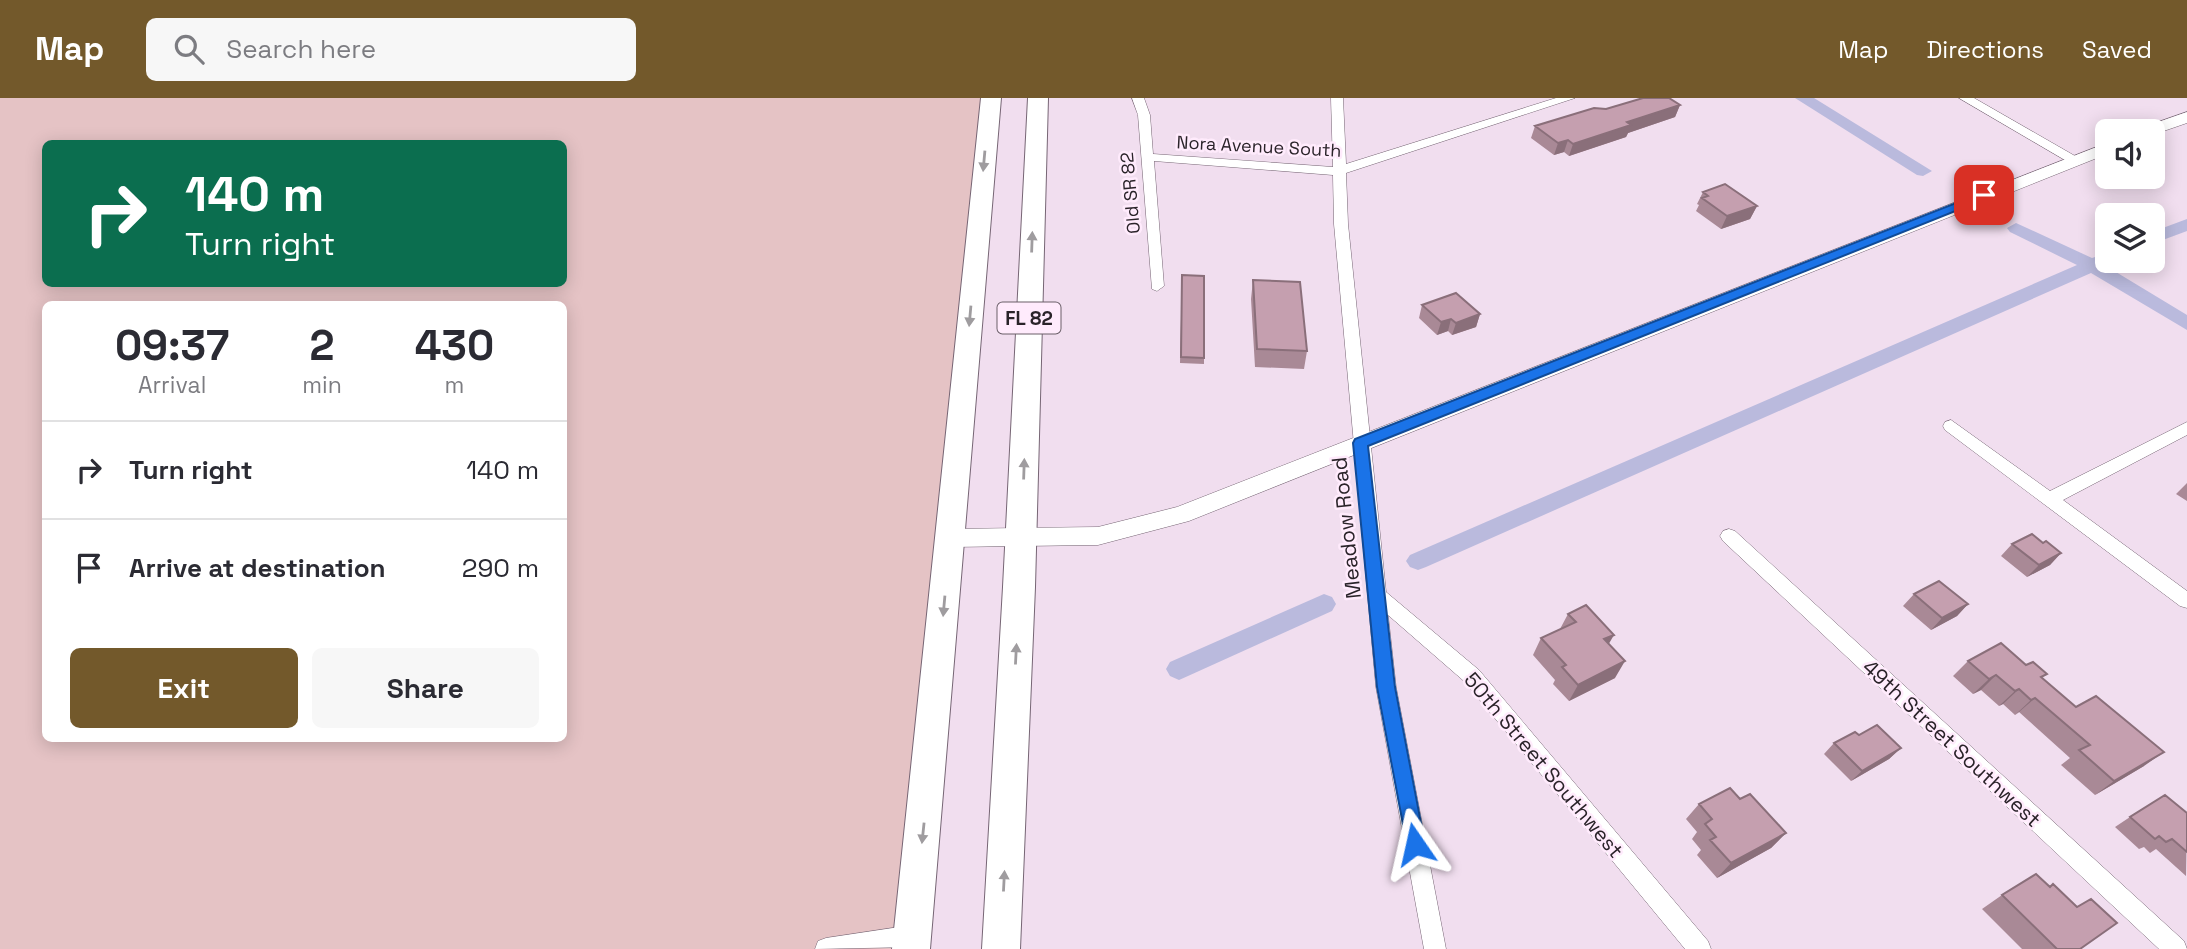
<!DOCTYPE html>
<html lang="en">
<head>
<meta charset="utf-8">
<style>
  body { margin:0; font-family:"Space Grotesk",sans-serif; background:#f7f7f7; color:#2b2b33; height:100vh; display:flex; flex-direction:column; font-size:26px; white-space:nowrap }
  * { box-sizing:border-box; margin:0 }
  p { font-size:23px; color:#7c7c81 }
  .icon { flex:none; width:38px; height:38px; fill:none; stroke:currentColor; stroke-width:2; stroke-linecap:round; stroke-linejoin:round }
  .map { position:relative; flex:1; overflow:hidden }
  .panel { position:absolute; left:42px; top:203px; width:525px; height:441px; display:flex; flex-direction:column; background:#fff; border-radius:10px; box-shadow:0 4px 18px #0003 }
  .panel>* { flex:none }
  .banner { position:absolute; left:42px; top:42px; width:525px; height:147px; border-radius:10px; box-shadow:0 4px 18px #0003; background:#0b6e4f; color:#fff; overflow:hidden }
  .buttons { position:absolute; left:2095px; top:21px; display:grid; gap:14px }
  .buttons a { display:grid; place-items:center; width:70px; height:70px; border-radius:10px; background:#fff; box-shadow:0 4px 18px #0003; font-size:35px }
  .pin { position:absolute; display:grid; place-items:center; width:60px; height:60px; color:#fff; margin:-30px; border-radius:14px; box-shadow:0 4px 10px #0006 }
  .me { position:absolute; width:77px; margin:-38px; rotate:349deg; stroke-linejoin:round; filter:drop-shadow(0 0 5px #0008) }
  .turn { display:flex; align-items:center; gap:24px; height:147px; padding:0 28px; font-size:32px }
  .turn .icon { width:91px; height:91px; stroke-width:2.5 }
  .turn b { display:block; font-size:49px; line-height:60px }
  .eta { display:flex; justify-content:space-evenly; align-items:center; height:119px; text-align:center }
  .eta b { font-size:42px; font-weight:700; line-height:49px }
  .action { display:flex; gap:14px; margin-top:auto; padding:14px 28px }
  .action a { flex:1; height:80px; border-radius:10px; background:#73592b; color:#fff; font-size:28px; font-weight:700; line-height:80px; text-align:center }
  .action a+a { background:#f7f7f7; color:#2b2b33 }
  ul { padding:0; list-style:none }
  li { display:flex; align-items:center; gap:21px; height:98px; padding:0 28px; border-top:2px solid #e1e1e2 }
  li div { flex:1 }
  li b { display:block; font-size:26px }
  li em { font-style:normal }
  header { display:flex; align-items:center; gap:42px; box-sizing:border-box; height:98px; padding:0 35px; background:#73592b; color:#fff }
  header strong { font-size:33px }
  nav { display:flex; gap:38px; margin-inline-start:auto; font-size:24px }
  .search { width:490px; height:63px; background:#f7f7f7; display:flex; align-items:center; gap:18px; box-sizing:border-box; padding:0 24px; border-radius:10px; color:#7c7c81; font-size:26px }
  .map>svg:first-child { display:block }
  .green { fill:#e5c3c5; fill-rule:evenodd }
  .lines { fill:none; stroke-linecap:round; stroke-linejoin:round }
  .canal { fill:#babadd; fill-rule:evenodd }
  .minor-casing { stroke:#766574; stroke-width:1 }
  .tertiary-casing { stroke:#766574; stroke-width:1 }
  .trunk-casing { stroke:#766574; stroke-width:2 }
  .minor { fill:#fff; fill-rule:evenodd }
  .tertiary { fill:#fff; fill-rule:evenodd }
  .trunk { fill:#fff; fill-rule:evenodd }
  .wall { fill:#a98996 }
  .shaded-wall { fill:#8a6f7a }
  .building { fill:#c59faf; stroke:#8a6f7a; stroke-width:2 }
  .oneway { fill:#9f9c9f }
  .route { fill:#1a73e8; stroke:#114b97; stroke-width:2 }
  .labels { text-anchor:middle; dominant-baseline:central; stroke-width:5; stroke-linejoin:round; paint-order:stroke }
  .far-street-label { font-size:18px; fill:#2a2329; stroke:#ffebfc }
  .shield { fill:#ffebfc; stroke:#6a5f68; stroke-width:2 }
  .shield-label { font-size:19px; font-weight:bold; fill:#2a2329 }
  .street-label { font-size:21px; fill:#2a2329; stroke:#ffebfc }
</style>
</head>
<body>
<header>
<strong>Map</strong>
<div class="search"><svg class="icon" aria-label="search" viewBox="0 0 24 24"><circle cx="10" cy="10" r="6"/><path d="M15 15l6 6"/></svg>Search here</div>
<nav><a>Map</a><a>Directions</a><a>Saved</a></nav>
</header>
<div class="map">
<svg width="2187" height="851" viewBox="0 0 2187 851">
  <rect width="100%" height="100%" fill="#f1deef"/>
  <path class="green" d="M 0,0 L 981,0 L 895,851 L 0,851 ZM 46,46 L 564,46 L 564,186 L 46,186 ZM 46,206 L 564,206 L 564,640 L 46,640 Z"/>
  <g class="lines">
    <path class="canal" d="M 1795,0 L 1814,0 L 1932,73 L 1923,78 L 1917,77 Z
      M 2187,121 L 2187,133 L 2152,146 L 2152,134 Z
      M 2016,125 L 2092,160 L 2107,155 L 2107,163 L 2115,163 L 2106,168 L 2187,217 L 2187,232 L 2091,175 L 1426,469 L 1418,472 L 1410,469 L 1406,463 L 1410,457 L 2077,167 L 2010,134 L 2007,130 Z
      M 1324,496 L 1332,499 L 1336,506 L 1332,513 L 1188,578 L 1179,582 L 1170,578 L 1166,571 L 1170,564 Z"/>
    <g class="minor-casing">
      <path id="minor" d="M 1132,0 L 1144,0 L 1150,17 L 1153,56 L 1333,69 L 1331,0 L 1343,0 L 1346,66 L 1556,0 L 1575,0 L 1346,75 L 1348,126 L 1386,494 L 1479,572 L 1708,843 L 1711,851 L 1685,851 L 1465,584 L 1388,517 L 1396,589 L 1446,851 L 1424,851 L 1376,589 L 1334,126 L 1333,77 L 1154,63 L 1164,188 L 1157,193 L 1152,191 L 1138,17 Z
        M 1959,0 L 1974,0 L 2082,62 L 2075,66 L 2070,65 Z
        M 1951,322 L 2050,393 L 2187,324 L 2187,337 L 2063,402 L 2187,493 L 2187,510 L 2180,508 L 1945,332 L 1943,328 L 1945,324 Z
        M 1729,431 L 1735,433 L 2184,843 L 2187,851 L 2159,851 L 1723,443 L 1720,438 L 1723,433 Z
        M 913,827 L 921,830 L 924,838 L 921,846 L 913,849 L 815,851 L 818,843 L 826,840 Z"/>
    </g>
    <g class="tertiary-casing">
      <path id="tertiary" d="M 2187,14 L 2187,25 L 2152,37 L 2152,33 L 2142,33 L 2144,29 Z
        M 2107,45 L 2107,56 L 1189,423 L 1098,447 L 951,449 L 943,446 L 940,440 L 943,434 L 951,431 L 1098,429 L 1177,409 Z"/>
    </g>
    <g class="trunk-casing">
      <path id="trunk" d="M 981,0 L 1001,0 L 930,851 L 892,851 Z
        M 1028,0 L 1048,0 L 1035,489 L 1020,851 L 982,851 L 1003,489 Z"/>
    </g>
    <use href="#minor" class="minor"/>
    <use href="#tertiary" class="tertiary"/>
    <use href="#trunk" class="trunk"/>
  </g>
  <path class="wall" d="M 1680,7 L 1675,19 L 1628,35 L 1626,39 L 1569,58 L 1564,54 L 1554,57 L 1531,40 L 1535,28 L 1606,11 Z
    M 1703,94 L 1757,108 L 1750,121 L 1721,131 L 1696,113 L 1699,107 L 1697,106 Z
    M 1182,177 L 1204,260 L 1204,266 L 1180,265 Z
    M 1253,182 L 1307,253 L 1304,271 L 1255,269 L 1251,201 Z
    M 1422,207 L 1480,216 L 1476,229 L 1452,237 L 1448,233 L 1437,237 L 1419,220 Z
    M 2187,385 L 2187,403 L 2176,396 Z
    M 2043,445 L 2061,455 L 2050,467 L 2027,479 L 2001,458 L 2012,446 Z
    M 1914,496 L 1968,506 L 1957,518 L 1931,532 L 1903,508 Z
    M 1568,516 L 1609,546 L 1615,580 L 1569,603 L 1553,586 L 1555,582 L 1533,557 L 1541,540 L 1560,531 Z
    M 1968,563 L 2042,580 L 2144,668 L 2095,697 L 2061,667 L 2070,660 L 2019,614 L 2015,617 L 2003,606 L 1999,608 L 1981,592 L 1973,596 L 1953,578 Z
    M 1859,637 L 1901,650 L 1889,661 L 1851,683 L 1824,656 L 1834,645 Z
    M 1740,701 L 1786,735 L 1771,750 L 1717,780 L 1697,757 L 1701,752 L 1692,741 L 1697,734 L 1686,721 L 1699,706 Z
    M 2187,715 L 2186,778 L 2156,751 L 2150,755 L 2144,749 L 2139,751 L 2115,729 L 2130,719 Z
    M 2002,797 L 2080,851 L 2022,851 L 1982,811 Z"/>
  <path class="shaded-wall" d="M 1680,7 L 1675,19 L 1628,35 L 1626,39 L 1569,58 L 1573,46 L 1627,24 Z
    M 1568,42 L 1564,54 L 1554,57 L 1558,45 Z
    M 1757,108 L 1750,121 L 1721,131 L 1727,118 Z
    M 1480,216 L 1476,229 L 1452,237 L 1456,225 Z
    M 1451,221 L 1448,233 L 1437,237 L 1441,224 Z
    M 2061,455 L 2050,467 L 2027,479 L 2039,467 Z
    M 1968,506 L 1957,518 L 1931,532 L 1942,520 Z
    M 1614,537 L 1604,554 L 1604,541 Z
    M 1625,563 L 1615,580 L 1569,603 L 1578,587 Z
    M 1996,577 L 1981,592 L 1973,596 L 1989,581 Z
    M 2019,591 L 2003,606 L 1999,608 L 2015,593 Z
    M 2035,600 L 2019,614 L 2015,617 L 2031,602 Z
    M 1901,650 L 1889,661 L 1851,683 L 1862,673 Z
    M 2164,654 L 2144,668 L 2095,697 L 2114,683 Z
    M 1786,735 L 1771,750 L 1717,780 L 1731,765 Z"/>
  <path class="building" d="M 1643,0 L 1669,0 L 1680,7 L 1627,24 L 1631,27 L 1573,46 L 1568,42 L 1558,45 L 1535,28 L 1594,10 L 1606,11 Z
    M 1725,86 L 1757,108 L 1727,118 L 1702,100 L 1708,98 L 1703,94 Z
    M 1182,177 L 1204,178 L 1204,260 L 1181,259 Z
    M 1253,182 L 1300,184 L 1307,253 L 1257,251 Z
    M 1456,195 L 1480,216 L 1456,225 L 1451,221 L 1441,224 L 1422,207 Z
    M 2032,436 L 2043,445 L 2046,443 L 2061,455 L 2039,467 L 2012,446 Z
    M 1939,483 L 1968,506 L 1942,520 L 1914,496 Z
    M 1586,507 L 1614,537 L 1604,541 L 1625,563 L 1578,587 L 1562,569 L 1566,567 L 1541,540 L 1576,524 L 1568,516 Z
    M 2001,545 L 2026,567 L 2033,564 L 2047,576 L 2041,579 L 2076,609 L 2096,598 L 2164,654 L 2114,683 L 2079,652 L 2090,647 L 2035,600 L 2031,602 L 2019,591 L 2015,593 L 1996,577 L 1989,581 L 1968,563 Z
    M 1877,627 L 1901,650 L 1862,673 L 1834,645 L 1855,634 L 1859,637 Z
    M 1730,690 L 1740,701 L 1750,696 L 1786,735 L 1731,765 L 1710,742 L 1716,739 L 1705,726 L 1712,721 L 1699,706 Z
    M 2165,697 L 2187,715 L 2187,754 L 2172,741 L 2166,744 L 2159,738 L 2155,741 L 2130,719 Z
    M 2036,776 L 2050,789 L 2053,786 L 2077,809 L 2091,801 L 2117,825 L 2080,851 L 2057,851 L 2002,797 Z"/>
  <defs><path id="oneway-solid" d="M-6-.8H1V-3.2L6.5 0L1 3.2V.8H-6Z" transform="scale(1.75)"/></defs>
  <g class="oneway">
    <use href="#oneway-solid" transform="translate(984 63) rotate(95)"/>
    <use href="#oneway-solid" transform="translate(1032 144) rotate(-88)"/>
    <use href="#oneway-solid" transform="translate(970 218) rotate(95)"/>
    <use href="#oneway-solid" transform="translate(1024 371) rotate(-88)"/>
    <use href="#oneway-solid" transform="translate(944 508) rotate(95)"/>
    <use href="#oneway-solid" transform="translate(1016 556) rotate(-87)"/>
    <use href="#oneway-solid" transform="translate(923 735) rotate(96)"/>
    <use href="#oneway-solid" transform="translate(1004 783) rotate(-87)"/>
  </g>
  <path class="route" d="M 1984,94 L 1990,97 L 1988,100 L 1368,348 L 1395,589 L 1425,746 L 1422,753 L 1415,756 L 1408,753 L 1377,589 L 1353,345 L 1355,341 Z"/>
  <g class="labels">
    <g class="far-street-label">
      <text transform="translate(1259 48) rotate(3)">Nora Avenue South</text>
      <text transform="translate(1130 95) rotate(-95)">Old SR 82</text>
    </g>
    <rect class="shield" x="997.5" y="204.5" width="63" height="31" rx="5"/>
    <g class="shield-label">
      <text x="1029" y="220">FL 82</text>
    </g>
    <g class="street-label">
      <text transform="translate(1346 430) rotate(-96)">Meadow Road</text>
      <text transform="translate(1952 645) rotate(43)">49th Street Southwest</text>
      <text transform="translate(1544 667) rotate(50)">50th Street Southwest</text>
    </g>
  </g>
</svg>
<div class="buttons">
<a><svg class="icon" aria-label="sound" viewBox="0 0 24 24"><path d="M4 9h4l5-4v14l-5-4H4zM17 9q2 3 0 6"/></svg></a>
<a><svg class="icon" aria-label="layers" viewBox="0 0 24 24"><path d="M12 4l9 5-9 5-9-5zM3 14l9 5 9-5"/></svg></a>
</div>
<div class="pin" style="left:1984px;top:97px;background:#d93025"><svg class="icon" aria-label="arrive" viewBox="0 0 24 24"><path d="M6 21V4h12l-3 4 3 4H6"/></svg></div>
<svg class="me" style="left:1415px;top:746px" viewBox="-20 -20 40 40"><path d="M0-17L14 15 0 8-14 15z" fill="#1a73e8" stroke="#fff" stroke-width="4"/></svg>
<div class="banner">
<div class="turn"><svg class="icon" aria-label="right" viewBox="0 0 24 24"><path d="M7 20v-9h11M14 6l5 5-5 5"/></svg><div><b>140 m</b>Turn right</div></div>
</div>
<section class="panel">
<div class="eta">
<div><b>09:37</b><p>Arrival</p></div>
<div><b>2</b><p>min</p></div>
<div><b>430</b><p>m</p></div>
</div>
<ul>
<li><svg class="icon" aria-label="right" viewBox="0 0 24 24"><path d="M7 20v-9h11M14 6l5 5-5 5"/></svg><div><b>Turn right</b></div><em>140 m</em></li>
<li><svg class="icon" aria-label="arrive" viewBox="0 0 24 24"><path d="M6 21V4h12l-3 4 3 4H6"/></svg><div><b>Arrive at destination</b></div><em>290 m</em></li>
</ul>
<div class="action"><a>Exit</a><a>Share</a></div>
</section>
</div>
</body>
</html>
